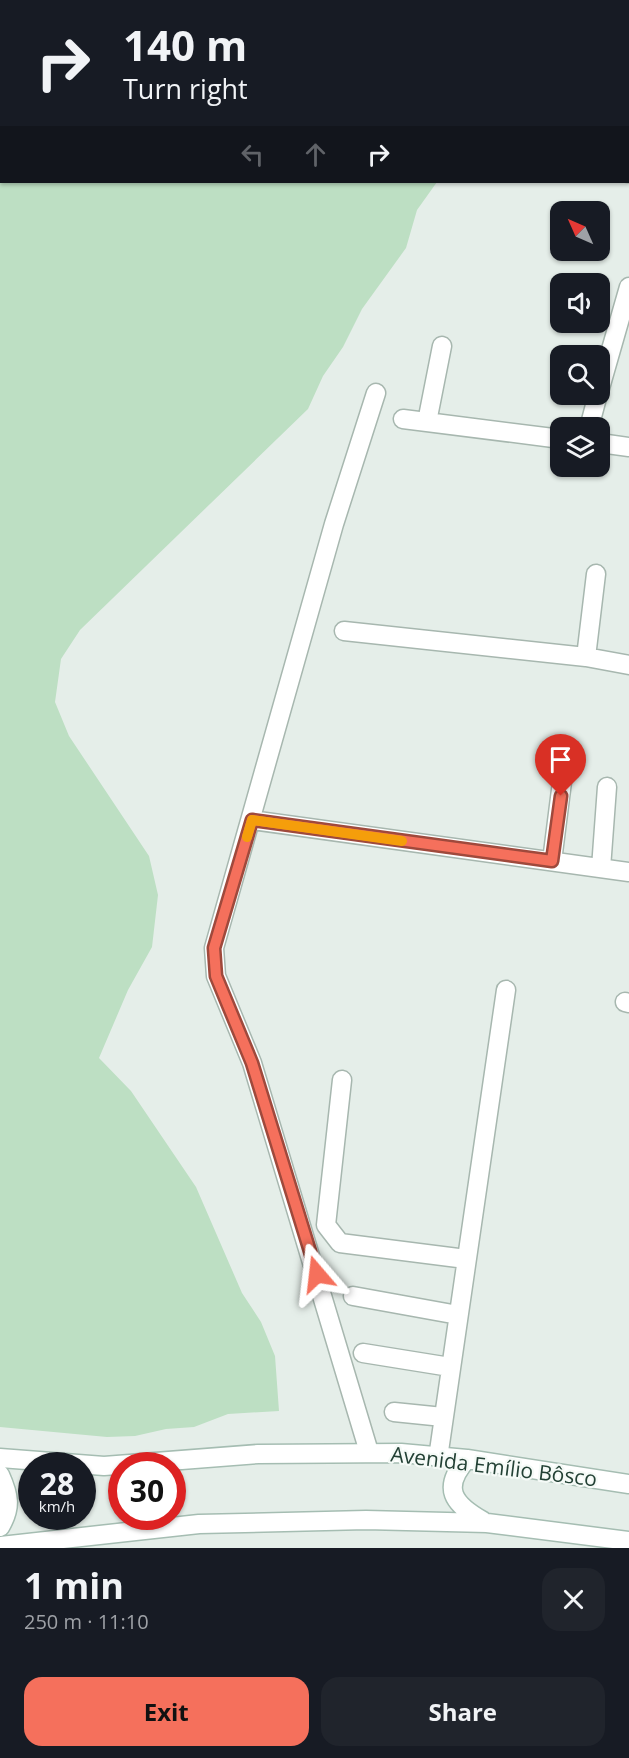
<!DOCTYPE html>
<html lang="en">
<head>
<meta charset="utf-8">
<style>
  body { margin:0; font-family:"Open Sans",sans-serif; background:#20242c; color:#f1f3f6; height:100vh; display:flex; flex-direction:column; font-size:22px; white-space:nowrap }
  * { box-sizing:border-box; margin:0 }
  p { font-size:20px; color:#9ea1a6 }
  .icon { flex:none; width:33px; height:33px; fill:none; stroke:currentColor; stroke-width:2; stroke-linecap:round; stroke-linejoin:round }
  .map { position:relative; height:1548px; overflow:hidden }
  .details { display:flex; flex-direction:column; background:#171b24; flex:1 }
  .details>* { flex:none }
  .guide { position:absolute; left:0px; top:0px; width:630px; height:183px; box-shadow:0 2px 4px #0004; background:#171b24; color:#f1f3f6; overflow:hidden }
  .needle { width:39px; rotate:315deg }
  .buttons { position:absolute; left:550px; top:201px; display:grid; gap:12px }
  .buttons a { display:grid; place-items:center; width:60px; height:60px; border-radius:12px; background:#171b24; box-shadow:0 2px 4px #0004; font-size:30px }
  .speed { position:absolute; left:18px; top:1452px; display:flex; gap:12px; font-size:30px; font-weight:700; text-align:center }
  .speed>* { display:grid; place-content:center; width:78px; height:78px; border-radius:50%; background:#171b24; box-shadow:0 2px 4px #0004; line-height:1 }
  .speed small { font-size:15px; font-weight:400 }
  .speed .limit { border:9px solid #d22; background:#fff; color:#111 }
  .pin { position:absolute; display:grid; place-items:center; width:51px; height:51px; color:#fff; margin:-62px -26px; border-radius:50% 50% 50% 0; rotate:-45deg; box-shadow:0 0 6px #0007 }
  .pin .icon { rotate:45deg }
  .me { position:absolute; width:66px; margin:-33px; rotate:343deg; stroke-linejoin:round; filter:drop-shadow(0 0 4px #0008) }
  .turn { display:flex; align-items:center; gap:21px; height:126px; padding:0 24px; font-size:27px }
  .turn .icon { width:78px; height:78px; stroke-width:2.5 }
  .turn b { display:block; font-size:42px; line-height:51px }
  .lanes { display:flex; align-items:center; height:57px; padding:0 24px; background:#0003; justify-content:center; gap:30px; direction:ltr }
  .lanes .off { opacity:.35 }
  .round { display:grid; place-items:center; flex:none; width:63px; height:63px; border-radius:18px; background:#20242c }
  .summary { display:flex; align-items:center; justify-content:space-between; height:102px; padding:0 24px }
  h1 { font-size:36px; font-weight:700; line-height:45px }
  .action { display:flex; gap:12px; margin-top:auto; padding:12px 24px }
  .action a { flex:1; height:69px; border-radius:18px; background:#f5705c; color:#111; font-size:24px; font-weight:700; line-height:69px; text-align:center }
  .action a+a { background:#20242c; color:#f1f3f6 }
  .map>svg:first-child { display:block }
  .green { fill:#bddfc3 }
  .lines { fill:none; stroke-linecap:round; stroke-linejoin:round }
  .river { stroke:#8cd1d4; stroke-width:40 }
  .minor-casing { stroke:#a7b7af; stroke-width:21 }
  .secondary-casing { stroke:#a5bdb2; stroke-width:21 }
  .minor { stroke:#fff; stroke-width:18 }
  .secondary { stroke:#fff; stroke-width:18 }
  .route-casing { stroke:#9f493c; stroke-width:15 }
  .route { stroke:#f5705c; stroke-width:10 }
  .slow { stroke:#f59e0b; stroke-width:10 }
  .labels { text-anchor:middle; dominant-baseline:central; stroke-width:4.5; stroke-linejoin:round; paint-order:stroke }
  .street-label { font-size:21px; fill:#234135; stroke:#f5faf7 }
</style>
</head>
<body>
<div class="map">
<svg width="629" height="1548" viewBox="0 0 629 1548">
  <rect width="100%" height="100%" fill="#e5eee9"/>
  <path class="green" d="M 0,0 L 482,1 L 2,2 L 2,182 L 437,182 L 417,210 L 406,248 L 362,309 L 343,347 L 323,376 L 308,409 L 80,630 L 61,659 L 55,702 L 69,736 L 149,856 L 158,895 L 152,947 L 128,990 L 99,1058 L 131,1091 L 196,1187 L 242,1293 L 261,1322 L 275,1356 L 279,1411 L 228,1414 L 194,1427 L 166,1429 L 135,1436 L 107,1437 L 0,1427 Z"/>
  <g class="lines">
    <path class="river" d="M 51,2 L 51,0
      M 0,107 L 2,106"/>
    <g class="minor-casing">
      <path id="minor" d="M 628,173 L 629,173
        M 600,388 L 629,287
        M 403,419 L 561,439
        M 427,422 L 442,346
        M 589,428 L 598,394
        M 600,443 L 629,447
        M 344,631 L 586,657 L 629,665
        M 586,657 L 596,574
        M 252,820 L 629,872
        M 552,861 L 563,774
        M 601,868 L 607,787
        M 625,1002 L 629,1003
        M 342,1080 L 326,1225 L 340,1243 L 466,1259
        M 353,1296 L 458,1315
        M 363,1353 L 450,1367
        M 394,1412 L 443,1417
        M 369,1452 L 252,1063 L 216,976 L 214,948 L 334,524 L 376,393
        M 438,1458 L 506,990"/>
    </g>
    <g class="secondary-casing">
      <path id="secondary" d="M 0,1458 L 104,1466 L 258,1454 L 401,1453 L 467,1459 L 629,1484
        M 467,1459 C 441,1488 453,1504 483,1521
        M 0,1475 C 9,1495 12,1507 0,1527
        M 0,1546 L 199,1524 L 366,1520 L 487,1523 L 629,1541"/>
    </g>
    <use href="#minor" class="minor"/>
    <use href="#secondary" class="secondary"/>
  </g>
  <g class="lines">
    <g class="route-casing">
      <path id="route" d="M 317,1274 L 252,1063 L 216,976 L 214,948 L 252,820 L 552,861 L 561,796"/>
    </g>
    <use href="#route" class="route"/>
    <path class="slow" d="M 247,837 L 252,820 L 402,841"/>
  </g>
  <g class="labels">
    <g class="street-label">
      <text transform="translate(494 1466) rotate(7)">Avenida Emílio Bôsco</text>
    </g>
  </g>
</svg>
<div class="buttons">
<a><svg class="needle" viewBox="-14 -14 28 28"><path d="M0-13l5 13h-10z" fill="#e53935"/><path d="M0 13l5-13h-10z" fill="#9ea1a6"/></svg></a>
<a><svg class="icon" aria-label="sound" viewBox="0 0 24 24"><path d="M4 9h4l5-4v14l-5-4H4zM17 9q2 3 0 6"/></svg></a>
<a><svg class="icon" aria-label="search" viewBox="0 0 24 24"><circle cx="10" cy="10" r="6"/><path d="M15 15l6 6"/></svg></a>
<a><svg class="icon" aria-label="layers" viewBox="0 0 24 24"><path d="M12 4l9 5-9 5-9-5zM3 14l9 5 9-5"/></svg></a>
</div>
<div class="speed"><div>28<small>km/h</small></div><div class="limit">30</div></div>
<div class="pin" style="left:561px;top:796px;background:#d93025"><svg class="icon" aria-label="arrive" viewBox="0 0 24 24"><path d="M6 21V4h12l-3 4 3 4H6"/></svg></div>
<svg class="me" style="left:317px;top:1274px" viewBox="-20 -20 40 40"><path d="M0-17L14 15 0 8-14 15z" fill="#f5705c" stroke="#fff" stroke-width="4"/></svg>
<div class="guide">
<div class="turn"><svg class="icon" aria-label="right" viewBox="0 0 24 24"><path d="M7 20v-9h11M14 6l5 5-5 5"/></svg><div><b>140 m</b>Turn right</div></div>
<div class="lanes"><svg class="icon off" aria-label="left" viewBox="0 0 24 24"><path d="M17 20v-9H6M10 6l-5 5 5 5"/></svg><svg class="icon off" aria-label="ahead" viewBox="0 0 24 24"><path d="M12 20V5M6 11l6-6 6 6"/></svg><svg class="icon" aria-label="right" viewBox="0 0 24 24"><path d="M7 20v-9h11M14 6l5 5-5 5"/></svg></div>
</div>
</div>
<section class="details">
<div class="summary"><div><h1>1 min</h1><p>250 m · 11:10</p></div><a class="round"><svg class="icon" aria-label="close" viewBox="0 0 24 24"><path d="M6 6l12 12M18 6L6 18"/></svg></a></div>
<div class="action"><a>Exit</a><a>Share</a></div>
</section>
</body>
</html>
